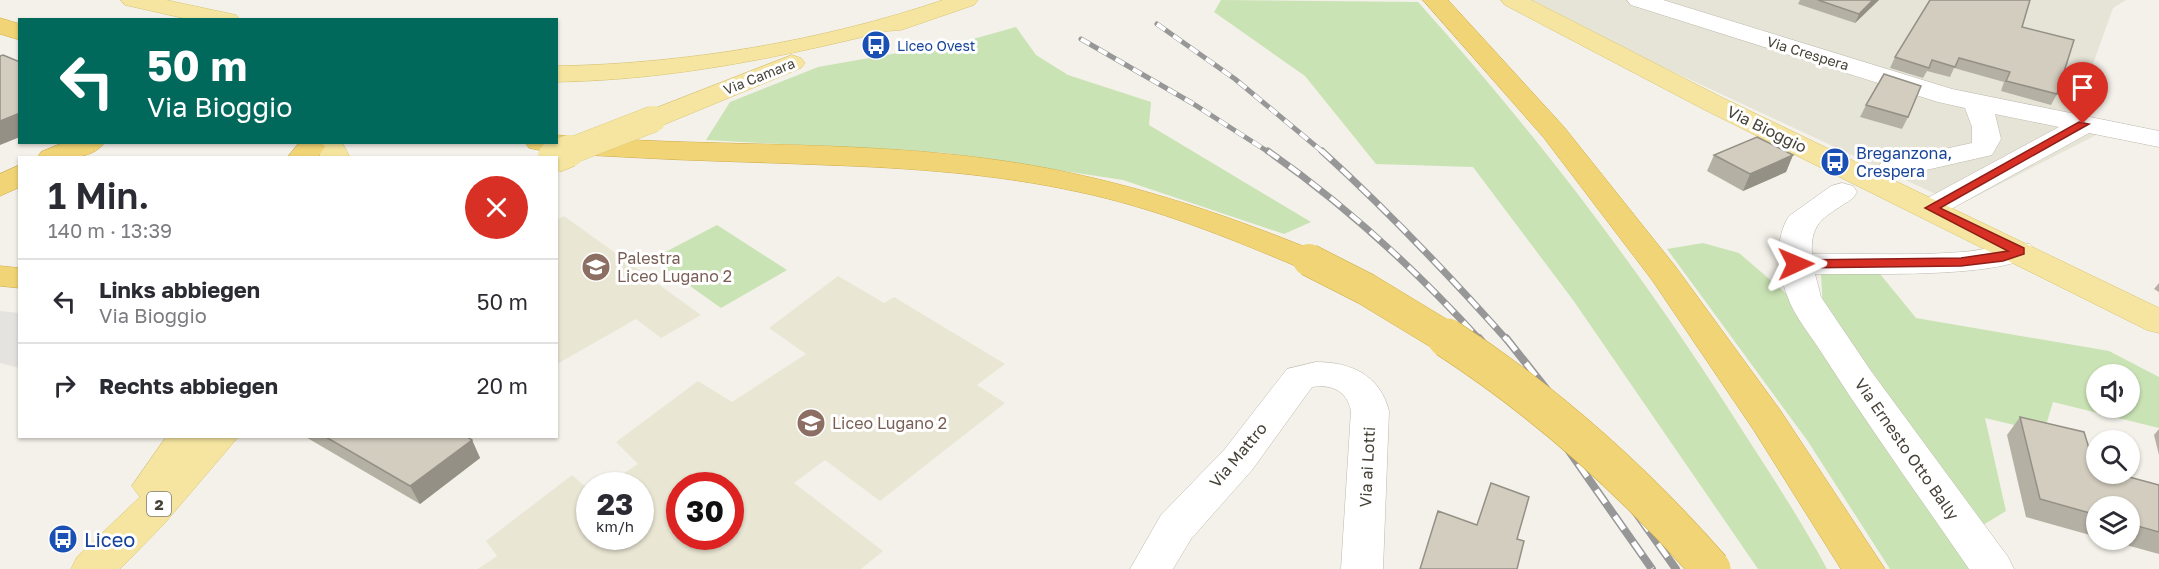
<!DOCTYPE html>
<html lang="de">
<head>
<meta charset="utf-8">
<style>
  body { margin:0; font-family:"Golos Text",sans-serif; background:#f2f2f3; color:#2b2b33; height:100vh; display:flex; flex-direction:column; font-size:22px; white-space:nowrap }
  * { box-sizing:border-box; margin:0 }
  p { font-size:20px; color:#7c7c81 }
  .icon { flex:none; width:33px; height:33px; fill:none; stroke:currentColor; stroke-width:2; stroke-linecap:round; stroke-linejoin:round }
  .map { position:relative; flex:1; overflow:hidden }
  .sheet { position:absolute; left:18px; top:156px; width:540px; height:282px; display:flex; flex-direction:column; background:#fff; border-radius:0px; box-shadow:0 2px 4px #0004 }
  .sheet>* { flex:none }
  .hud { position:absolute; left:18px; top:18px; width:540px; height:126px; border-radius:0px; box-shadow:0 2px 4px #0004; background:#00695c; color:#fff; overflow:hidden }
  .tools { position:absolute; left:2086px; top:364px; display:grid; gap:12px }
  .tools a { display:grid; place-items:center; width:54px; height:54px; border-radius:50%; background:#fff; box-shadow:0 2px 4px #0004; font-size:30px }
  .speed { position:absolute; left:576px; top:472px; display:flex; gap:12px; font-size:30px; font-weight:700; text-align:center }
  .speed>* { display:grid; place-content:center; width:78px; height:78px; border-radius:50%; background:#fff; box-shadow:0 2px 4px #0004; line-height:1 }
  .speed small { font-size:15px; font-weight:400 }
  .speed .limit { border:9px solid #d22; background:#fff; color:#111 }
  .pin { position:absolute; display:grid; place-items:center; width:51px; height:51px; color:#fff; margin:-62px -26px; border-radius:50% 50% 50% 0; rotate:-45deg; box-shadow:0 0 6px #0007 }
  .pin .icon { rotate:45deg }
  .me { position:absolute; width:66px; margin:-33px; rotate:89deg; stroke-linejoin:round; filter:drop-shadow(0 0 4px #0008) }
  .turn { display:flex; align-items:center; gap:21px; height:126px; padding:0 30px; font-size:27px }
  .turn .icon { width:78px; height:78px; stroke-width:2.5 }
  .turn b { display:block; font-size:42px; line-height:51px }
  .round { display:grid; place-items:center; flex:none; width:63px; height:63px; border-radius:32px; background:#f2f2f3 }
  .headline { display:flex; align-items:center; justify-content:space-between; height:102px; padding:0 30px }
  h1 { font-size:36px; font-weight:600; line-height:45px }
  ul { padding:0; list-style:none }
  li { display:flex; align-items:center; gap:18px; height:84px; padding:0 30px; border-top:2px solid #e1e1e2 }
  li div { flex:1 }
  li b { display:block; font-size:22px }
  li em { font-style:normal }
  .map>svg:first-child { display:block }
  .residential { fill:#e6e3d7 }
  .education { fill:#eae6d4; fill-rule:evenodd }
  .green { fill:#cae3b5; fill-rule:evenodd }
  .parking { fill:#e4e3e0 }
  .lines { fill:none; stroke-linecap:round; stroke-linejoin:round }
  .minor-casing { stroke:#bdb9ac; stroke-width:1 }
  .major-casing { stroke:#d9c471; stroke-width:1 }
  .highway-casing { stroke:#cfab47; stroke-width:1 }
  .minor { fill:#fff; fill-rule:evenodd }
  .major { fill:#f5e5a0; fill-rule:evenodd }
  .highway { fill:#f0d476; fill-rule:evenodd }
  .rail-far2-casing { stroke:#979797; stroke-width:5 }
  .rail-far1-casing { stroke:#979797; stroke-width:7 }
  .rail-casing { stroke:#979797; stroke-width:8 }
  .rail-far2 { stroke:#fff; stroke-width:4; stroke-dasharray:10; stroke-linecap:butt }
  .rail-far1 { stroke:#fff; stroke-width:4.5; stroke-dasharray:13; stroke-linecap:butt }
  .rail { stroke:#fff; stroke-width:5; stroke-dasharray:16; stroke-linecap:butt }
  .major-bridge-far1-casing { stroke:#d9c471; stroke-width:27; stroke-linecap:butt }
  .major-bridge-casing { stroke:#d9c471; stroke-width:33; stroke-linecap:butt }
  .highway-bridge-far1-casing { stroke:#cfab47; stroke-width:33; stroke-linecap:butt }
  .highway-bridge-casing { stroke:#cfab47; stroke-width:40; stroke-linecap:butt }
  .major-bridge-far1 { stroke:#f5e5a0; stroke-width:26 }
  .major-bridge { stroke:#f5e5a0; stroke-width:32 }
  .highway-bridge-far1 { stroke:#f0d476; stroke-width:32 }
  .highway-bridge { stroke:#f0d476; stroke-width:39 }
  .wall { fill:#b5b0a4 }
  .shaded-wall { fill:#949086 }
  .building { fill:#d3cdbf; stroke:#949086; stroke-width:1.5 }
  .route { fill:#d93025; stroke:#8d1f18; stroke-width:1.5 }
  .labels { text-anchor:middle; dominant-baseline:central; stroke-width:6; stroke-linejoin:round; paint-order:stroke }
  .far-transit-label { font-size:14px; fill:#164399; stroke:#fff; text-anchor:start }
  .far-street-label { font-size:14px; fill:#464238; stroke:#fff }
  .shield { fill:#fff; stroke:#7e7b74; stroke-width:1.5 }
  .shield-label { font-size:15px; font-weight:bold; fill:#464238 }
  .street-label { font-size:16px; fill:#464238; stroke:#fff }
  .transit-label { font-size:16px; fill:#164399; stroke:#fff; text-anchor:start }
  .education-label { font-size:16px; fill:#785e54; stroke:#fff; text-anchor:start }
  .near-transit-label { font-size:20px; fill:#164399; stroke:#fff; text-anchor:start }
</style>
</head>
<body>
<div class="map">
<svg width="2159" height="569" viewBox="0 0 2159 569">
  <rect width="100%" height="100%" fill="#f3f1e9"/>
  <path class="residential" d="M 1532,0 L 2126,0 L 2113,8 L 2075,114 L 2100,121 L 2096,135 L 1959,205 L 1659,65 Z"/>
  <path class="education" d="M 564,216 L 701,315 L 661,338 L 636,319 L 557,364 L 556,220 Z
    M 838,276 L 884,303 L 894,297 L 1005,364 L 977,385 L 1005,403 L 880,501 L 825,460 L 794,483 L 883,551 L 861,569 L 478,569 L 497,556 L 486,541 L 572,475 L 589,490 L 590,537 L 640,537 L 640,486 L 604,486 L 638,464 L 616,442 L 698,381 L 732,402 L 806,354 L 769,328 ZM 680,486 L 730,486 L 730,537 L 680,537 Z"/>
  <path class="green" d="M 1221,0 L 1418,2 C 1540,138 1647,279 1744,433 C 1773,478 1802,522 1827,569 L 1758,569 L 1573,300 L 1473,167 L 1376,164 L 1305,76 L 1214,12 Z
    M 1016,27 L 1036,55 L 1068,75 L 1151,102 L 1149,125 L 1311,222 L 1284,234 L 1123,180 L 946,153 L 706,140 L 730,102 L 818,67 L 966,41 Z
    M 717,225 L 787,270 L 721,308 L 652,259 Z
    M 1703,243 L 1739,253 L 1824,326 L 1821,274 L 1880,274 L 1916,318 L 2109,351 L 2159,377 L 2159,428 L 2053,402 L 2044,432 L 1985,418 L 2006,511 L 1970,533 L 1995,569 L 1890,569 L 1807,440 L 1667,249 ZM 2097,375 L 2130,375 L 2130,408 L 2097,408 Z"/>
  <path class="parking" d="M 0,311 L 19,313 L 19,368 L 0,363 Z"/>
  <g class="lines">
    <g class="minor-casing">
      <path id="minor" d="M 1627,0 L 1663,0 L 1952,89 L 2159,131 L 2159,147 L 2089,133 L 1942,214 L 1931,217 L 1920,214 L 1916,208 L 1920,202 L 2059,127 L 1995,114 L 2001,139 L 1992,155 L 1891,178 L 1881,175 L 1877,169 L 1881,163 L 1972,143 L 1972,127 L 1965,108 L 1938,102 L 1631,5 Z
        M 1842,183 L 1853,186 L 1857,192 L 1853,198 C 1827,217 1810,219 1812,254 C 1861,253 1912,256 1962,252 C 1983,251 2012,240 2030,244 L 2035,251 C 2015,280 1854,273 1815,274 L 1821,297 L 1871,371 L 2008,557 L 2014,569 L 1969,569 C 1921,499 1871,430 1825,358 C 1813,338 1794,317 1787,295 C 1778,271 1774,239 1789,216 L 1831,186 Z
        M 1316,362 C 1351,362 1380,375 1389,411 L 1383,569 L 1341,569 L 1351,411 C 1347,391 1332,384 1312,387 L 1252,470 L 1191,539 L 1173,569 L 1130,569 L 1161,515 L 1224,450 L 1287,369 Z"/>
    </g>
    <g class="major-casing">
      <path id="major" d="M 121,0 L 166,0 L 236,15 L 240,20 L 192,20 L 125,5 Z
        M 943,0 L 978,0 L 974,5 L 901,30 L 887,31 C 778,58 670,80 556,82 L 556,66 C 684,64 823,41 943,0 Z
        M 1501,0 L 1531,0 L 1721,97 L 2159,308 L 2159,333 L 2147,330 L 1703,109 L 1505,5 Z
        M 792,55 L 801,58 L 805,63 L 801,68 L 663,125 L 653,127 L 643,125 L 639,119 L 643,113 Z
        M 314,142 L 342,142 L 350,158 L 321,158 Z
        M 167,436 L 239,436 L 164,524 L 120,569 L 71,569 L 77,557 L 140,497 L 132,486 Z"/>
    </g>
    <g class="highway-casing">
      <path id="highway" d="M 1423,0 L 1448,0 L 1564,127 L 1675,266 L 1780,410 L 1885,569 L 1841,569 L 1753,429 L 1652,280 L 1544,138 Z
        M 0,18 L 20,24 L 20,40 L 0,34 Z
        M 556,135 C 705,148 856,139 1004,161 C 1114,177 1218,211 1320,253 L 1325,260 L 1320,267 L 1309,270 L 1298,267 C 1227,237 1155,208 1079,192 C 997,174 912,168 827,165 C 760,162 692,161 624,157 C 593,155 559,155 529,148 L 525,142 L 556,142 Z
        M 65,142 L 105,142 C 91,162 58,158 37,158 L 41,152 Z
        M 300,142 L 322,142 L 325,147 L 317,158 L 287,158 Z
        M 20,165 L 20,187 L 0,196 L 0,174 Z
        M 0,266 L 20,268 L 20,288 L 0,286 Z"/>
    </g>
    <use href="#minor" class="minor"/>
    <use href="#major" class="major"/>
    <use href="#highway" class="highway"/>
    <g class="rail-far2-casing">
      <path id="rail-far2" d="M 1157,24 L 1235,79 L 1324,153
        M 1081,39 L 1192,103 L 1270,153"/>
    </g>
    <g class="rail-far1-casing">
      <path id="rail-far1" d="M 1268,151 C 1347,206 1415,269 1480,340
        M 1322,151 C 1388,211 1448,274 1507,340"/>
    </g>
    <g class="rail-casing">
      <path id="rail" d="M 1479,338 L 1555,431 L 1652,569
        M 1506,338 L 1566,414 L 1676,569"/>
    </g>
    <use href="#rail-far2" class="rail-far2"/>
    <use href="#rail-far1" class="rail-far1"/>
    <use href="#rail" class="rail"/>
    <g class="major-bridge-far1-casing">
      <path id="major-bridge-far1" d="M 565,153 L 653,119"/>
    </g>
    <g class="major-bridge-casing">
      <path id="major-bridge" d="M 554,157 L 569,151"/>
    </g>
    <g class="highway-bridge-far1-casing">
      <path id="highway-bridge-far1" d="M 1309,260 L 1366,289 L 1450,340"/>
    </g>
    <g class="highway-bridge-casing">
      <path id="highway-bridge" d="M 1447,338 C 1547,403 1633,480 1711,569"/>
    </g>
    <use href="#major-bridge-far1" class="major-bridge-far1"/>
    <use href="#major-bridge" class="major-bridge"/>
    <use href="#highway-bridge-far1" class="highway-bridge-far1"/>
    <use href="#highway-bridge" class="highway-bridge"/>
  </g>
  <path class="wall" d="M 1800,0 L 1879,0 L 1855,23 L 1798,4 Z
    M 2022,27 L 2057,94 L 2051,105 L 2001,91 L 2004,82 L 1954,68 L 1950,77 L 1927,71 L 1923,78 L 1890,68 L 1895,57 Z
    M 1866,105 L 1908,117 L 1902,129 L 1860,117 Z
    M 1714,155 L 1793,155 L 1786,172 L 1743,191 L 1707,171 Z
    M 2159,283 L 2159,292 L 2154,289 Z
    M 2020,417 L 2095,468 L 2159,485 L 2159,554 L 2108,540 L 2130,540 L 2130,507 L 2097,507 L 2097,537 L 2026,517 L 2007,435 Z
    M 2159,429 L 2159,455 L 2154,435 Z
    M 304,436 L 466,436 L 472,440 L 480,458 L 420,504 Z"/>
  <path class="shaded-wall" d="M 1873,0 L 1879,0 L 1855,23 L 1859,14 Z
    M 20,113 L 20,137 L 0,145 L 0,121 Z
    M 1793,155 L 1786,172 L 1743,191 L 1750,174 Z
    M 472,440 L 480,458 L 420,504 L 410,486 Z"/>
  <path class="building" d="M 1818,0 L 1873,0 L 1859,14 Z
    M 1930,0 L 2030,0 L 2022,27 L 2074,40 L 2057,94 L 2006,81 L 2010,72 L 1959,58 L 1955,67 L 1932,60 L 1929,68 L 1895,57 Z
    M 3,55 L 20,62 L 20,113 L 0,121 L 0,56 Z
    M 1884,74 L 1921,86 L 1908,117 L 1866,105 Z
    M 1757,137 L 1793,155 L 1750,174 L 1714,155 Z
    M 2020,417 L 2084,432 L 2095,468 L 2097,468 L 2097,474 L 2118,474 L 2159,485 L 2159,532 L 2130,524 L 2130,507 L 2097,507 L 2097,515 L 2040,499 Z
    M 324,436 L 466,436 L 472,440 L 410,486 Z
    M 1491,483 L 1529,497 L 1517,539 L 1524,541 L 1517,569 L 1420,569 L 1438,511 L 1477,525 Z"/>
  <path class="route" d="M 2079,122 L 2089,124 L 1940,208 L 2024,248 L 2024,254 L 2003,261 L 1961,266 L 1796,268 L 1789,264 L 1796,260 L 1961,258 L 2008,251 L 1925,208 Z"/>
  <defs>
    <g id="bus-disc" transform="scale(1.5)"><circle r="9.5" fill="#1a4fb4" stroke="#fff"/><path d="M-5-6H5V4H4V6H2V4H-2V6H-4V4H-5ZM-3.5-4V0h7V-4ZM-3.5 1.2v1.5H-2V1.2ZM2 1.2v1.5H3.5V1.2Z" fill="#fff"/></g>
    <g id="school-disc" transform="scale(1.5)"><circle r="9.5" fill="#8d6e63" stroke="#fff"/><path d="M0-5L7-2L0 1L-7-2ZM-4 1L0 2.5L4 1V4Q0 6-4 4Z" fill="#fff"/></g>
  </defs>
  <g fill-rule="evenodd">
    <use href="#bus-disc" x="876" y="45"/>
    <use href="#bus-disc" x="1835" y="162"/>
    <use href="#school-disc" x="596" y="267"/>
    <use href="#school-disc" x="811" y="423"/>
    <use href="#bus-disc" x="63" y="539"/>
  </g>
  <g class="labels">
    <g class="far-transit-label">
      <text x="897" y="45">Liceo Ovest</text>
    </g>
    <g class="far-street-label">
      <text transform="translate(1808 53) rotate(17)">Via Crespera</text>
      <text transform="translate(759 76) rotate(-22)">Via Camara</text>
    </g>
    <rect class="shield" x="147" y="492" width="24" height="24" rx="4.5"/>
    <g class="shield-label">
      <text x="159" y="504">2</text>
    </g>
    <g class="street-label">
      <text transform="translate(1767 129) rotate(26)">Via Bioggio</text>
      <text transform="translate(1907 449) rotate(55)">Via Ernesto Otto Bally</text>
      <text transform="translate(1238 455) rotate(-50)">Via Mattro</text>
      <text transform="translate(1367 467) rotate(-87)">Via ai Lotti</text>
    </g>
    <g class="transit-label">
      <text x="1856" y="153">Breganzona,<tspan x="1856" dy="18">Crespera</tspan></text>
    </g>
    <g class="education-label">
      <text x="617" y="258">Palestra<tspan x="617" dy="18">Liceo Lugano 2</tspan></text>
      <text x="832" y="423">Liceo Lugano 2</text>
    </g>
    <g class="near-transit-label">
      <text x="84" y="539">Liceo</text>
    </g>
  </g>
</svg>
<div class="tools">
<a><svg class="icon" aria-label="sound" viewBox="0 0 24 24"><path d="M4 9h4l5-4v14l-5-4H4zM17 9q2 3 0 6"/></svg></a>
<a><svg class="icon" aria-label="search" viewBox="0 0 24 24"><circle cx="10" cy="10" r="6"/><path d="M15 15l6 6"/></svg></a>
<a><svg class="icon" aria-label="layers" viewBox="0 0 24 24"><path d="M12 4l9 5-9 5-9-5zM3 14l9 5 9-5"/></svg></a>
</div>
<div class="speed"><div>23<small>km/h</small></div><div class="limit">30</div></div>
<div class="pin" style="left:2083px;top:124px;background:#d93025"><svg class="icon" aria-label="arrive" viewBox="0 0 24 24"><path d="M6 21V4h12l-3 4 3 4H6"/></svg></div>
<svg class="me" style="left:1796px;top:264px" viewBox="-20 -20 40 40"><path d="M0-17L14 15 0 8-14 15z" fill="#d93025" stroke="#fff" stroke-width="4"/></svg>
<div class="hud">
<div class="turn"><svg class="icon" aria-label="left" viewBox="0 0 24 24"><path d="M17 20v-9H6M10 6l-5 5 5 5"/></svg><div><b>50 m</b>Via Bioggio</div></div>
</div>
<section class="sheet">
<div class="headline"><div><h1>1 Min.</h1><p>140 m · 13:39</p></div><a class="round" style="background:#d93025;color:#fff"><svg class="icon" aria-label="close" viewBox="0 0 24 24"><path d="M6 6l12 12M18 6L6 18"/></svg></a></div>
<ul>
<li><svg class="icon" aria-label="left" viewBox="0 0 24 24"><path d="M17 20v-9H6M10 6l-5 5 5 5"/></svg><div><b>Links abbiegen</b><p>Via Bioggio</p></div><em>50 m</em></li>
<li><svg class="icon" aria-label="right" viewBox="0 0 24 24"><path d="M7 20v-9h11M14 6l5 5-5 5"/></svg><div><b>Rechts abbiegen</b></div><em>20 m</em></li>
</ul>
</section>
</div>
</body>
</html>
